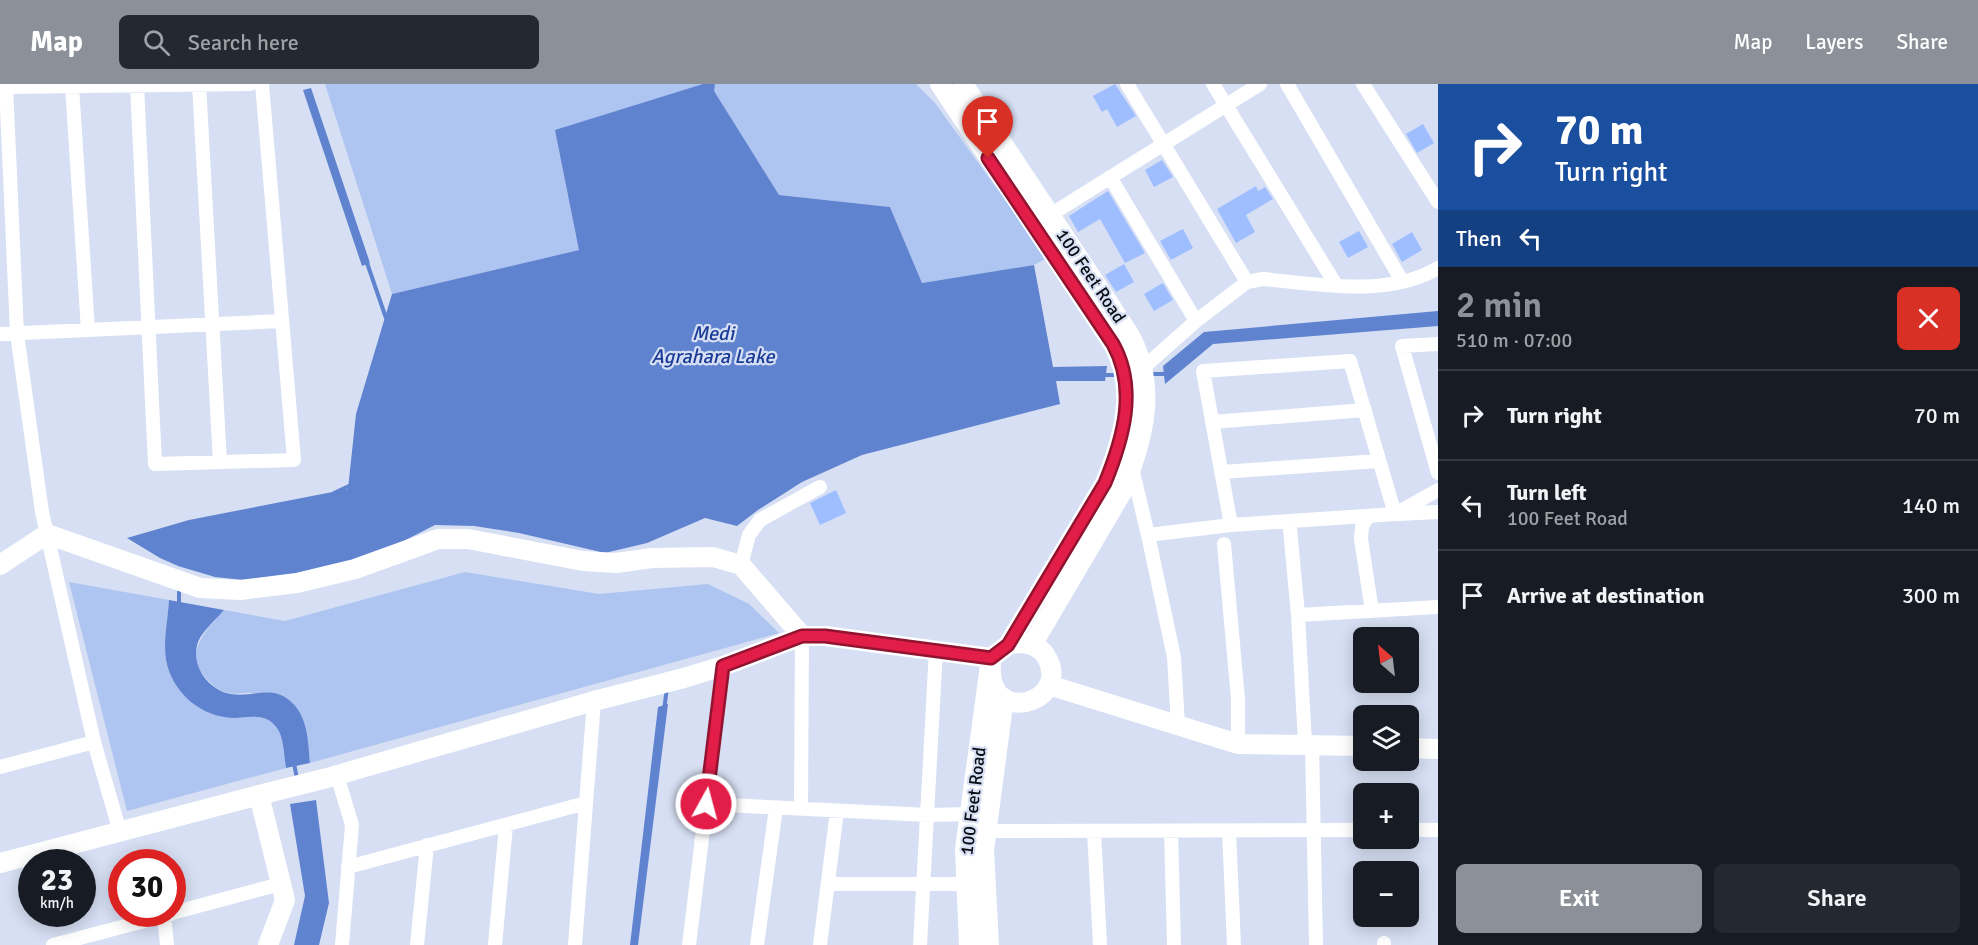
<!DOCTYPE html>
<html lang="en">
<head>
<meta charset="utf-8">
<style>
  body { margin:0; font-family:Signika,sans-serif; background:#242831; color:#f1f3f6; height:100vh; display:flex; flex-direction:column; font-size:22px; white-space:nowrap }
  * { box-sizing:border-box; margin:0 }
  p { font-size:20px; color:#9ea1a6 }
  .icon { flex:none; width:33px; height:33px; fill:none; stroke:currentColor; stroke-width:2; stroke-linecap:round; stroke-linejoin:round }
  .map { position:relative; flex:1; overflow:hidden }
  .panel { display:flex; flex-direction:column; background:#171b24; width:540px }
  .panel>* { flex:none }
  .banner { background:#1a4fa0; color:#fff; overflow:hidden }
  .needle { width:39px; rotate:332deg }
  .tools { position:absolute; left:1353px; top:543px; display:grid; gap:12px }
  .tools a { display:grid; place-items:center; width:66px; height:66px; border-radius:9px; background:#171b24; box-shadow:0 3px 15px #0003; font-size:30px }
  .speed { position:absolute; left:18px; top:765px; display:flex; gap:12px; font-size:30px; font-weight:700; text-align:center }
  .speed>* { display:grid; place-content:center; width:78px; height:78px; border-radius:50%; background:#171b24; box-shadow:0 3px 15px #0003; line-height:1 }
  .speed small { font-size:15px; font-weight:400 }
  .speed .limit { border:9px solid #d22; background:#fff; color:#111 }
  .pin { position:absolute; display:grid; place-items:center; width:51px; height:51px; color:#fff; margin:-62px -26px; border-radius:50% 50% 50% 0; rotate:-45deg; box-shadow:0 0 6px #0007 }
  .pin .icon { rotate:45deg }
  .me { position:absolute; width:66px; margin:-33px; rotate:7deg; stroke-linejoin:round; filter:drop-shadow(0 0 4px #0008) }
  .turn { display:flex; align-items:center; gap:21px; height:126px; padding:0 18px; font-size:27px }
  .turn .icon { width:78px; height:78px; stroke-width:2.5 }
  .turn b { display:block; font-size:42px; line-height:51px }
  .then { display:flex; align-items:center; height:57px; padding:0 18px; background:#0003; gap:12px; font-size:22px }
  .round { display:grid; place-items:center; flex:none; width:63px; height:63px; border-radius:9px; background:#242831 }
  .summary { display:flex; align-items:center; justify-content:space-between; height:102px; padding:0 18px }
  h1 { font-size:36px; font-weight:600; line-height:45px; color:#8c9099 }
  .primary-button { display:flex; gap:12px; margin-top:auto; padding:12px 18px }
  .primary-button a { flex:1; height:69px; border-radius:9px; background:#8c9099; color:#fff; font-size:24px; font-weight:600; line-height:69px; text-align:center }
  .primary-button a+a { background:#242831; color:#f1f3f6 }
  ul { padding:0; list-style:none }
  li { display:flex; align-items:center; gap:18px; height:90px; padding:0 18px; border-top:2px solid #363941 }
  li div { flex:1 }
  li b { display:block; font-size:22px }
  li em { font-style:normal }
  header { display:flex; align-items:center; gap:36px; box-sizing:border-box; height:84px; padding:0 30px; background:#8c9099; color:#fff }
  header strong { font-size:28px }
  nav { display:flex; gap:33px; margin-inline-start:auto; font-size:21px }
  .search { width:420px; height:54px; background:#242831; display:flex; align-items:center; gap:15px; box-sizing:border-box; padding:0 21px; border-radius:9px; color:#9ea1a6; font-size:22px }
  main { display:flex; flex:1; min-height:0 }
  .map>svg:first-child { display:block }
  .green { fill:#aec4f1 }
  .water { fill:#6083d0 }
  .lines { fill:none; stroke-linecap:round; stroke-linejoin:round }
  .stream { stroke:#6083d0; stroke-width:4 }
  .building { fill:#9ebeff }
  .street { stroke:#fff; stroke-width:14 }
  .secondary { stroke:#fff; stroke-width:20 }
  .route-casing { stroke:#92132f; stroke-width:15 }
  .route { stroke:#e11d48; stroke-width:10 }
  .labels { text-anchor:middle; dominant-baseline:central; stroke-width:4.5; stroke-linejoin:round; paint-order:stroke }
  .street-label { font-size:18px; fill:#080b12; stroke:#d6dff3 }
  .water-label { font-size:20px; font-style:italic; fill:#1a3c96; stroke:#d6dff3 }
</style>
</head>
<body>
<header>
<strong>Map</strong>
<div class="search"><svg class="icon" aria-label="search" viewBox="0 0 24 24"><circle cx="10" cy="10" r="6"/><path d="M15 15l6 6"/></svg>Search here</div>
<nav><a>Map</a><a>Layers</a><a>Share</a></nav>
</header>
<main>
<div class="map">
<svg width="1438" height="861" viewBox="0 0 1438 861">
  <rect width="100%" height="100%" fill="#d6dff3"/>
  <path class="green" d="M 325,0 L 703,0 L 579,166 L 392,210 Z
    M 715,0 L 916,0 L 935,19 L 1047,174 L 1034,181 L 922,199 L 890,123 L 779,111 L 713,7 Z
    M 465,488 L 599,510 L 708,500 L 749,520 L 779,549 L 310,679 C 308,655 306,635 289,616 C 277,614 264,609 252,609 C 244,608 237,611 229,609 C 219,607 212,601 206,594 C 182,568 207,546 224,526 L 285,537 Z
    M 69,498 L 169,516 C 168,535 163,557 166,576 C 171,608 203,634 235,634 C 251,633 266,629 277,644 C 284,653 284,673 286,684 L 127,727 Z"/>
  <path class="water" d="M 703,0 L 715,0 L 714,7 L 779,111 L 890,123 L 922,199 L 1034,181 L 1053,283 L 1107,282 L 1105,297 L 1056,297 L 1060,320 L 862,371 L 802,398 L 758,426 L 737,442 L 705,434 L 647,459 L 605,469 L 519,449 L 474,442 L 435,441 L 394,462 L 343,482 L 253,497 L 215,493 L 178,482 L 160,474 L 127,454 L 189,436 L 348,405 L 356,330 L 392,210 L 579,166 L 555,46 Z
    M 311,4 L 370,179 L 362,182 L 303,6 Z
    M 1438,227 L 1438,242 L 1213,260 L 1165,300 L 1163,282 L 1204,248 Z
    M 169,516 L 224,526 C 216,536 203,546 198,558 C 190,581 208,606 231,610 C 251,614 270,601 289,616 C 308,631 308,657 310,679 L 286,684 C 284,673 284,653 277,644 C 266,629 251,633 235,634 C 202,634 172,609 166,576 C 163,557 168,535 169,516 Z
    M 668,620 L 638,861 L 630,861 L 658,623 Z
    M 316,716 L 329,819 L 319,861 L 294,861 L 305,812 L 290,720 Z"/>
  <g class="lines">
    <path class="stream" d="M 366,176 L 386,234
      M 1149,290 L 1164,290 L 1168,287
      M 1101,291 L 1118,291
      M 334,409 L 351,401
      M 179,504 L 179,523
      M 664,626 L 667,604
      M 294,679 L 297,695"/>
  </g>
  <path class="building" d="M 1115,0 L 1136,32 L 1117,43 L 1107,25 L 1102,28 L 1093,12 Z
    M 1423,40 L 1434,59 L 1417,69 L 1406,50 Z
    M 1162,76 L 1173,93 L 1154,103 L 1145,86 Z
    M 1256,102 L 1258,107 L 1265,103 L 1273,115 L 1246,131 L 1255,148 L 1236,159 L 1217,125 Z
    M 1108,107 L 1145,169 L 1125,179 L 1100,135 L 1078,148 L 1069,132 Z
    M 1183,145 L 1193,164 L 1171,176 L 1160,157 Z
    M 1359,147 L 1368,163 L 1348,174 L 1339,158 Z
    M 1412,148 L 1422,166 L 1402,178 L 1392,160 Z
    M 1124,180 L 1134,198 L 1116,208 L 1105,191 Z
    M 1163,199 L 1173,216 L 1154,227 L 1144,210 Z
    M 836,406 L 846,429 L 820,441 L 810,419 Z"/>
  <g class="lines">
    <path class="street" d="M 6,0 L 17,250 L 42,428 L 94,658 L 120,748
      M 199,0 L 220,378
      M 1127,0 L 1247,198
      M 1213,0 L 1336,201
      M 1287,0 L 1402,197
      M 1363,0 L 1438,118
      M 137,1 L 155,380 L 294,376 L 262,0
      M 72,2 L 88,246
      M 6,3 L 250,0
      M 1110,93 L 1196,237
      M 1050,131 L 1260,0
      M 0,250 L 282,237
      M 1438,260 L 1402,262 L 1438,389
      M 1143,284 L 1196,237 L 1247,198 L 1263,195 C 1318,200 1388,214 1438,184
      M 1212,338 L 1365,326
      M 1132,384 L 1148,451 L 1174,573 L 1178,641
      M 1221,388 L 1379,377
      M 1398,430 L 1438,428
      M 1231,441 L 1203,287 L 1350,277 L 1395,430
      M 1290,445 L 1298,531 L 1305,659
      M 1148,451 L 1231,441 L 1395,430 L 1438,406
      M 1224,460 L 1238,615 L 1238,660
      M 741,481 L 749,451 L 760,436 L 820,403
      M 1372,527 L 1361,455 L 1362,443 L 1368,432 L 1373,432
      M 1298,531 L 1438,523
      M 1312,660 L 1316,861
      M 0,683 L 94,658
      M 337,691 L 352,741 L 342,861
      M 706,720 L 928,731 L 969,730
      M 801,725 L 802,552
      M 1408,746 L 1438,746
      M 986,747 L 1364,746
      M 1094,747 L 1100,861
      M 1171,747 L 1174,861
      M 1229,747 L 1234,861
      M 348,783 L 586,719
      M 828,800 L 966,800
      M 172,829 L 273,802
      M 164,831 L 167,861
      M 1384,859 L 1384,861
      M 53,861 L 171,830
      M 417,861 L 427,761
      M 495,861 L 506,741
      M 575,861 L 594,617
      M 689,861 L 723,582
      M 757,861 L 776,724
      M 820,861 L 837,727
      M 920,861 L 936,565"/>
    <path class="secondary" d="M 940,0 L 1113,260 C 1138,305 1123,355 1105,399 L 1008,561
      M 963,0 L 1129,250 C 1158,302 1144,355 1122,408 L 1032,561
      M 0,481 L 47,450 L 200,504 L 240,506 L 297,499 L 355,485 L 438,455 L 468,455 L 583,477 L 616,479 L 652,474 L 713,473 L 741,481 L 802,552 L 825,552 L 991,574 L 965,765 L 969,861
      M 1016,559 C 1029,559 1041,562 1047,574 C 1069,614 1003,639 992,597 C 990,589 991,581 991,574 L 1008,561 Z
      M 1049,601 L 1238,660 L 1364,662
      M 1408,664 L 1438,665
      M 259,711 L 327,694 L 594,617 L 684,594 L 723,582 L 802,552
      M 0,779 L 259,711 L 285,816 L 268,861
      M 989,861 L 984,766 L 1004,614"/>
  </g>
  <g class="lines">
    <g class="route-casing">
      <path id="route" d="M 706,720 L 723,582 L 802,552 L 825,552 L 991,574 L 1008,561 L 1105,399 C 1123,355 1138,305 1113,260 L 988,74"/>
    </g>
    <use href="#route" class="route"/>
  </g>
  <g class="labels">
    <g class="street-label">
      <text transform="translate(1091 192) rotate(56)">100 Feet Road</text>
      <text transform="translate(973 717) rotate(-83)">100 Feet Road</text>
    </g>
    <g class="water-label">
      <text x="713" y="249">Medi<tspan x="713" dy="23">Agrahara Lake</tspan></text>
    </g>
  </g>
</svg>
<div class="tools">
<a><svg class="needle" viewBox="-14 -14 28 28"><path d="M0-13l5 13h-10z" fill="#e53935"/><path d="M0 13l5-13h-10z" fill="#9ea1a6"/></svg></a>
<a><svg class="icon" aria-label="layers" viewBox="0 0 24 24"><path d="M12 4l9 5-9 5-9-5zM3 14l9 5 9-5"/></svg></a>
<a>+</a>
<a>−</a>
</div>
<div class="speed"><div>23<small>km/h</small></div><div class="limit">30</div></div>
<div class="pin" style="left:988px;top:74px;background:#d93025"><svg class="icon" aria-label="arrive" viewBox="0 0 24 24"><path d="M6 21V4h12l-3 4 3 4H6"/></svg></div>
<svg class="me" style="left:706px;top:720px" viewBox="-20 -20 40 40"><circle r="17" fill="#e11d48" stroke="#fff" stroke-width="3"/><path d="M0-11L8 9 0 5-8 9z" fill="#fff"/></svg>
</div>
<section class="panel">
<div class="banner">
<div class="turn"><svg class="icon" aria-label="right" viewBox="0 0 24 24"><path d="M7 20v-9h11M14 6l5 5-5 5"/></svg><div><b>70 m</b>Turn right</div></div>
<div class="then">Then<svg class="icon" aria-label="left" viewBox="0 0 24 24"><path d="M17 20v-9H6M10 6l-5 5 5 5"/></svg></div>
</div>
<div class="summary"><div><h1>2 min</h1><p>510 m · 07:00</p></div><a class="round" style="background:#d93025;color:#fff"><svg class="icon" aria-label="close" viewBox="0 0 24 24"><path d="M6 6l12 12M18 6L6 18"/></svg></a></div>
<ul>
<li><svg class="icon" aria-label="right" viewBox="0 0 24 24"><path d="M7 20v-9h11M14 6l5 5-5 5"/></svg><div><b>Turn right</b></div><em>70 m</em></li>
<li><svg class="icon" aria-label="left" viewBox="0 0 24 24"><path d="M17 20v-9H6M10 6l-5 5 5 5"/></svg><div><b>Turn left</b><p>100 Feet Road</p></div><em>140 m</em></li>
<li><svg class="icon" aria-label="arrive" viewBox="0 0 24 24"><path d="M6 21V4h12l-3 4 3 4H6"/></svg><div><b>Arrive at destination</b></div><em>300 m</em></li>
</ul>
<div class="primary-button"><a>Exit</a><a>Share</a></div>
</section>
</main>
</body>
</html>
